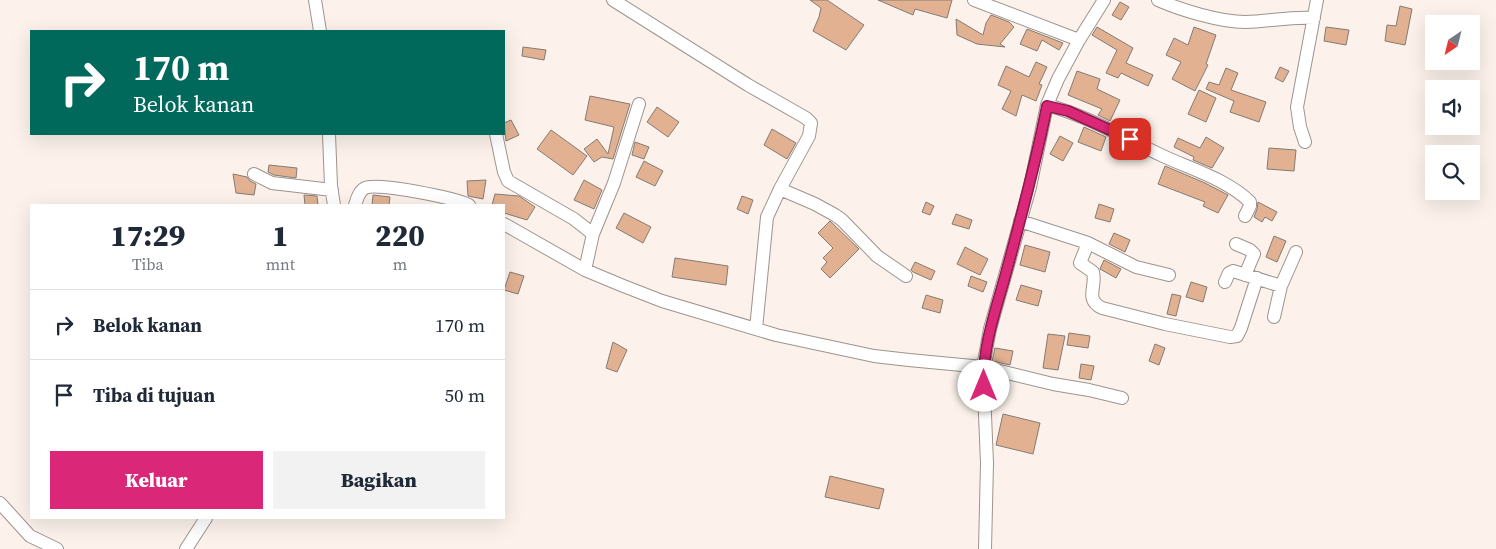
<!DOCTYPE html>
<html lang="id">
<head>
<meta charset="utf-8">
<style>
  body { margin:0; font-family:"Source Serif 4",serif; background:#f2f2f3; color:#1f2937; height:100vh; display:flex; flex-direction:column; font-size:19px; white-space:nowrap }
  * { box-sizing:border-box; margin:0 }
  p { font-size:16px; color:#747a83 }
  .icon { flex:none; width:28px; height:28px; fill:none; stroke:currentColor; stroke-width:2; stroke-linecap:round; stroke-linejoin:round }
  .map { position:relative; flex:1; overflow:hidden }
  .side { position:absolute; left:30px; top:204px; width:475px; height:315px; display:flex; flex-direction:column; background:#fff; border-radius:0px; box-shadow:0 5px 20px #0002 }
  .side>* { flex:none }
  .guide { position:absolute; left:30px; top:30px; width:475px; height:105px; border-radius:0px; box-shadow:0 5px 20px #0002; background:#00695c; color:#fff; overflow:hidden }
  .needle { width:32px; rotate:215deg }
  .buttons { position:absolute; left:1425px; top:15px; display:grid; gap:10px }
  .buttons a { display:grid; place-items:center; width:55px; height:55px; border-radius:0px; background:#fff; box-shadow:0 5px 20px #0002; font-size:25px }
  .pin { position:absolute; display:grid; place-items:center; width:42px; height:42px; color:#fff; margin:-21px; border-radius:10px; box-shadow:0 2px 8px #0006 }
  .me { position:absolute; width:55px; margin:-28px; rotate:0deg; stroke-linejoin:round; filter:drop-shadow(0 0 4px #0008) }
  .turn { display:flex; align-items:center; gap:18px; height:105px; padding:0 20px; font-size:22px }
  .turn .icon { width:65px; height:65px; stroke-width:2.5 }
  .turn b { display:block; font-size:35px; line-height:42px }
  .eta { display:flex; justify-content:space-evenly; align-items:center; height:85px; text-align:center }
  .eta b { font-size:30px; font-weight:800; line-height:35px }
  .cta { display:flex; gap:10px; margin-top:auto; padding:10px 20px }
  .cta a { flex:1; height:58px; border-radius:0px; background:#db2777; color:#fff; font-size:20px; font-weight:800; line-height:58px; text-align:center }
  .cta a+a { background:#f2f2f3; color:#1f2937 }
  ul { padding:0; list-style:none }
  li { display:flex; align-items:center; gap:15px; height:70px; padding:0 20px; border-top:1px solid #e0e1e3 }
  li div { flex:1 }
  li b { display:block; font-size:19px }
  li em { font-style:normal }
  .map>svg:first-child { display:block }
  .building { fill:#e2b192; stroke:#847b75 }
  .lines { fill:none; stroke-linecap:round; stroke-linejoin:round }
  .minor-casing { stroke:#9d948e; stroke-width:14 }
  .minor { stroke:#fff; stroke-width:12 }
  .route-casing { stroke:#8e194d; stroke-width:12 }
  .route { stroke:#db2777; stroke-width:9 }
</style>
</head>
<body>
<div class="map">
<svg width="1496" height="549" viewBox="0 0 1496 549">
  <rect width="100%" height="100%" fill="#fcf2eb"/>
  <path class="building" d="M 810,0 L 827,0 L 864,25 L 846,50 L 813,31 L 819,17 L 821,8 Z
    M 878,0 L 952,0 L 947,18 L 915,9 L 913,15 Z
    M 1120,2 L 1129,7 L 1121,20 L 1112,15 Z
    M 1400,6 L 1412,9 L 1405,45 L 1385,41 L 1387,25 L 1396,26 Z
    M 991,15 L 1009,22 L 1014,27 L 1000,44 L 1005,47 L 977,44 L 957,35 L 956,19 L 983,35 L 986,23 Z
    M 1097,27 L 1133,48 L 1126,63 L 1153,75 L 1148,86 L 1121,73 L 1118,78 L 1106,73 L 1117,50 L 1092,35 Z
    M 1194,27 L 1216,35 L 1206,64 L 1208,65 L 1195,91 L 1172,79 L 1181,62 L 1166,55 L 1174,38 L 1188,45 Z
    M 1326,27 L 1349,30 L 1346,45 L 1324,41 Z
    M 1027,29 L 1063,43 L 1059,50 L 1042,40 L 1037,51 L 1020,44 Z
    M 523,47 L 546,50 L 544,60 L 522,56 Z
    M 1036,62 L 1047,67 L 1039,84 L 1042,85 L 1036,101 L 1022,95 L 1016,116 L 1002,109 L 1011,91 L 998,85 L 1006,66 L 1029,77 Z
    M 1280,67 L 1289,71 L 1283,82 L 1275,78 Z
    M 1226,68 L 1238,73 L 1231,90 L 1266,102 L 1259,122 L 1230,112 L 1234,101 L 1206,89 L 1209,82 L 1219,85 Z
    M 1077,71 L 1100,79 L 1097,89 L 1120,100 L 1110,121 L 1098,115 L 1102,109 L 1068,95 Z
    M 1199,90 L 1216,98 L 1206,122 L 1188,114 Z
    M 590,96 L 630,104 L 613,159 L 602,157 L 594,162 L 584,149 L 597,139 L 608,154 L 614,127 L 585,120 Z
    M 657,107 L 679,122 L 668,137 L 647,122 Z
    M 511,120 L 519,135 L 506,141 L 504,123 Z
    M 1084,127 L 1106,137 L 1101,151 L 1078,142 Z
    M 772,129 L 796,143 L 787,159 L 764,145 Z
    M 551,130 L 587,156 L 573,175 L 537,149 Z
    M 1060,136 L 1073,143 L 1063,161 L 1050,154 Z
    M 1206,137 L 1224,148 L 1212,168 L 1193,160 L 1194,157 L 1174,147 L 1178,138 L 1200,148 Z
    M 635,142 L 649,147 L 644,159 L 632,155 Z
    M 1269,148 L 1296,150 L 1294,171 L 1267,169 Z
    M 644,161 L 663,171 L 655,186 L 636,177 Z
    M 269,165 L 297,168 L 296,178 L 274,175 L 268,172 Z
    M 1165,166 L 1205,183 L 1228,195 L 1218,213 L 1203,206 L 1205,202 L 1158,184 Z
    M 233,174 L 247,177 L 250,181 L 256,184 L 254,195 L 236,193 Z
    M 486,180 L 483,199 L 468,196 L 467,181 Z
    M 584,180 L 602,190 L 594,209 L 574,200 Z
    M 495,194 L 519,196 L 535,207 L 527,220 L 504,213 L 504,205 L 492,205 Z
    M 304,195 L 317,196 L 318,205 L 305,205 Z
    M 373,195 L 390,197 L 389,205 L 372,205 Z
    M 742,196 L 753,200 L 748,214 L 737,209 Z
    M 926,202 L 934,206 L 930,215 L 922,212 Z
    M 1258,202 L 1277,212 L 1272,221 L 1265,217 L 1262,222 L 1254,217 L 1257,209 Z
    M 1099,204 L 1114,209 L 1110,222 L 1095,218 Z
    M 624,213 L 651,227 L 643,243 L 616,228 Z
    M 956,214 L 972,220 L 969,229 L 952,224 Z
    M 830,221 L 859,249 L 830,278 L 821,269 L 827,262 L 823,258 L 833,248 L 818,233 Z
    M 1114,233 L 1130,240 L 1125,252 L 1109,244 Z
    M 1274,236 L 1286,241 L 1277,262 L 1266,257 Z
    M 1025,245 L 1050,252 L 1045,272 L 1020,265 Z
    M 965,247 L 988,259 L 980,275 L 957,264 Z
    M 675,258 L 728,266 L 726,285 L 672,277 Z
    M 1104,260 L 1121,269 L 1116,278 L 1100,269 Z
    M 915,262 L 935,271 L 931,280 L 913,272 L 911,270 Z
    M 510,272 L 524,276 L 518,294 L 504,290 Z
    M 971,276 L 987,282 L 983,292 L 968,286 Z
    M 1191,282 L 1207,287 L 1203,302 L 1186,297 Z
    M 1021,285 L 1042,291 L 1038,306 L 1016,300 Z
    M 1172,294 L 1181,296 L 1176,316 L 1167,314 Z
    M 926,295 L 943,300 L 940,313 L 922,308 Z
    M 1069,333 L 1090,336 L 1088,348 L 1067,345 Z
    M 1048,334 L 1065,336 L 1058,370 L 1043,368 Z
    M 613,342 L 627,350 L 617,372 L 606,368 Z
    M 1155,344 L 1165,348 L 1159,365 L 1149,361 Z
    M 995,348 L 1013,351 L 1010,365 L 992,361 Z
    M 1081,364 L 1094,366 L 1091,380 L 1079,378 Z
    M 1003,414 L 1040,423 L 1033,454 L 996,445 Z
    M 830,476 L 884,489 L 879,509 L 825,497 Z"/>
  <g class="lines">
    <g class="minor-casing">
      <path id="minor" d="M 315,0 L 320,31
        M 613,0 L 748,85 L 806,118 L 811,123 L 809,136 L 780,189 L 767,217 L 756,329
        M 974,0 L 1079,40
        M 1158,0 C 1181,10 1220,22 1245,22 C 1268,22 1291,16 1314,18
        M 1047,105 C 1088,116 1124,138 1163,156 C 1191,169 1228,180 1250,202 L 1250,206 L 1245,216
        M 329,134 L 331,186 L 334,205
        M 496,134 L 504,172 L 508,181 L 574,219 L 593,234
        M 1305,142 L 1300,127 L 1297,107 L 1317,0
        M 254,174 L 272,183 L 332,190
        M 780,189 L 815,204 L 835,215 L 842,220 L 877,256 L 906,276
        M 355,205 C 357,199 359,191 365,188 C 377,182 455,198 469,205
        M 1020,221 L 1088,243 L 1136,267 L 1169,275
        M 504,224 L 585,270 L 621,285 L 662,301 L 776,335 L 874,356 L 909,360 L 983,367 L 1053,384 L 1089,390 L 1122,398
        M 1088,243 L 1080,263 L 1093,272 C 1097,287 1084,299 1102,308 L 1165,324 L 1230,337 L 1237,336 L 1241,328 L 1257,278
        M 1236,244 L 1250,250 L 1254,254 L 1245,275
        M 585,270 L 593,234 L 614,183 L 639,104
        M 1225,282 L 1229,273 L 1233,271 L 1281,286
        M 1274,317 L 1281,286 L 1296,252
        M 0,503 L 30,536 L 57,549
        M 186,549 L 206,518
        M 985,549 L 987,463 L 983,367 L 990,329 L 1030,187 L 1047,105 L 1058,79 L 1079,40 L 1104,0"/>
    </g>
    <use href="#minor" class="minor"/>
  </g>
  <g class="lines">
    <g class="route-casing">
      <path id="route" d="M 984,386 C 982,347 996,310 1006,273 C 1021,218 1036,162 1047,106 L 1068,111 L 1130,139"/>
    </g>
    <use href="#route" class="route"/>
  </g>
</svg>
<div class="buttons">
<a><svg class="needle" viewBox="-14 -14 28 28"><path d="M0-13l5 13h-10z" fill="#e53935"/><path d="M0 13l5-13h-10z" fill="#747a83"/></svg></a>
<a><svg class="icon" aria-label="sound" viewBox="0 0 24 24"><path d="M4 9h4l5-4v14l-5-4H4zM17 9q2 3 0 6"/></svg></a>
<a><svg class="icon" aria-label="search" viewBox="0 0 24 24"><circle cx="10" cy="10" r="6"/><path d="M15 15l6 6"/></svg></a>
</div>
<div class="pin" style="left:1130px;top:139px;background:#d93025"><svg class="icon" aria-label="arrive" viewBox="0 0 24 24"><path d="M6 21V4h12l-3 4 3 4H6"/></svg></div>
<svg class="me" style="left:984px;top:386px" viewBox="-20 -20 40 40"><circle r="19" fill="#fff"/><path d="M0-13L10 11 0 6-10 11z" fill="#db2777"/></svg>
<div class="guide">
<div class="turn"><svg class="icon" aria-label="right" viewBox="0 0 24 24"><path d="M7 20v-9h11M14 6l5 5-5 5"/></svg><div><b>170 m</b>Belok kanan</div></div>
</div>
<section class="side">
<div class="eta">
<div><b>17:29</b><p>Tiba</p></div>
<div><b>1</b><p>mnt</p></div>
<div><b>220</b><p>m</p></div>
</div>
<ul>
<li><svg class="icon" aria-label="right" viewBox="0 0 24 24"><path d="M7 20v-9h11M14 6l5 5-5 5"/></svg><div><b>Belok kanan</b></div><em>170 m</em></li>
<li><svg class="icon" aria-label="arrive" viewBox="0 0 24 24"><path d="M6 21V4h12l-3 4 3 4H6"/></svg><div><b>Tiba di tujuan</b></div><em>50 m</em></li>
</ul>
<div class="cta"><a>Keluar</a><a>Bagikan</a></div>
</section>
</div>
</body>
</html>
